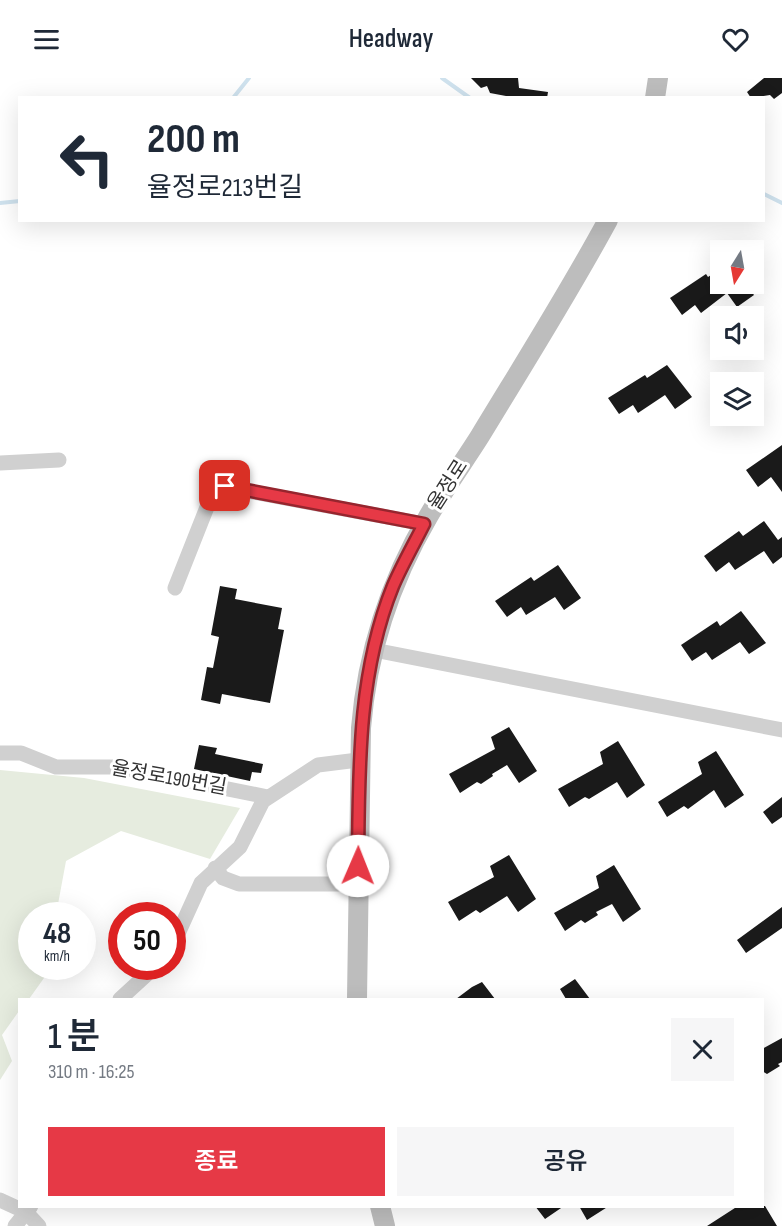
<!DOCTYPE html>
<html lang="ko">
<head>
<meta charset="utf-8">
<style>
  body { margin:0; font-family:"Sofia Sans Condensed","Noto Sans KR",sans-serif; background:#f6f6f7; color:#1f2937; height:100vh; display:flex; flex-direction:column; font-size:22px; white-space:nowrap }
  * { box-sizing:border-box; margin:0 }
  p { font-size:20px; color:#747a83 }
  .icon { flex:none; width:33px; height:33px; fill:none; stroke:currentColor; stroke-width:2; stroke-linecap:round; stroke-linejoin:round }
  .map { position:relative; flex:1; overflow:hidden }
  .details { position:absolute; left:18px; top:920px; width:746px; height:210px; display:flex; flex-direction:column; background:#fff; border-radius:0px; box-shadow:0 6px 24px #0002 }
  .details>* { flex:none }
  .top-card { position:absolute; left:18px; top:18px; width:747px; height:126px; border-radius:0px; box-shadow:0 6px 24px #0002; background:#fff; color:#1f2937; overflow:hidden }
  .needle { width:39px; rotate:191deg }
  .tools { position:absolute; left:710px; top:162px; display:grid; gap:12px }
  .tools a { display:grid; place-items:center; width:54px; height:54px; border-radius:0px; background:#fff; box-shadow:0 6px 24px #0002; font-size:30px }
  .speed { position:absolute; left:18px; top:824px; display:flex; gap:12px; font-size:30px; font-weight:700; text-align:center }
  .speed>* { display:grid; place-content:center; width:78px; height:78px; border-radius:50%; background:#fff; box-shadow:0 6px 24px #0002; line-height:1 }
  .speed small { font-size:15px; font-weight:400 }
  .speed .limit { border:9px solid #d22; background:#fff; color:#111 }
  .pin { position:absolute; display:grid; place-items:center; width:51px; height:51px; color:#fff; margin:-26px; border-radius:12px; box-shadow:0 3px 9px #0006 }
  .me { position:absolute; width:66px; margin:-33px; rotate:1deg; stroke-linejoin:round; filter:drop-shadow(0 0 4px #0008) }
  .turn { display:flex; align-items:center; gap:21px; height:126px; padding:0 30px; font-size:27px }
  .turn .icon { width:78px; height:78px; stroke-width:2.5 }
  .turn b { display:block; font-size:42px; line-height:51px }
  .round { display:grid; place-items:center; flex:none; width:63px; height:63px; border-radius:0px; background:#f6f6f7 }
  .overview { display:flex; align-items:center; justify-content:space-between; height:102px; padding:0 30px }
  h1 { font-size:36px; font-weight:600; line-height:45px }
  .primary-button { display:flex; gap:12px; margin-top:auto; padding:12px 30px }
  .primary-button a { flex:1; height:69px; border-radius:0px; background:#e63946; color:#fff; font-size:24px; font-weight:600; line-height:69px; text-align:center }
  .primary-button a+a { background:#f6f6f7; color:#1f2937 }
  header { display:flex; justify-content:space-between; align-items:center; height:78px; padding:0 30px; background:#fff; font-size:27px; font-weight:600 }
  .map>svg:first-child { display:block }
  .green { fill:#e6ecdf }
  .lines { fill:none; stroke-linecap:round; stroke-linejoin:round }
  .stream { stroke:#cfe2ee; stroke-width:4 }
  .building { fill:#1a1a1a }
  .street { stroke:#d0d0d0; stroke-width:15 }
  .secondary { stroke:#bdbdbd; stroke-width:20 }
  .route-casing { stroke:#96252e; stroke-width:15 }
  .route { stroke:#e63946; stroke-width:10 }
  .labels { text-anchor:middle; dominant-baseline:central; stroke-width:6; stroke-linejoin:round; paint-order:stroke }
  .street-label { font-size:20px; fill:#333; stroke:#fff }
</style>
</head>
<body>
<header><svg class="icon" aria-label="menu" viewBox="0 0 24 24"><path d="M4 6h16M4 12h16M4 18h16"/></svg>Headway<svg class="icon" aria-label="heart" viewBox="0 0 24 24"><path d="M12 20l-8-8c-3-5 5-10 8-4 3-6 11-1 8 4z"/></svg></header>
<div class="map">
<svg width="782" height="1148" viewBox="0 0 782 1148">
  <rect width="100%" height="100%" fill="#fff"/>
  <path class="green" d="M 0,692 L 84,700 L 240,730 L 210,781 L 121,753 L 66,783 L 56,837 L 32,837 L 32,888 L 46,888 L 44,900 L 29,921 L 20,921 L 19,933 L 2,957 L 12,983 L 0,1002 Z"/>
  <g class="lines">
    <path class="stream" d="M 442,0 L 470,20
      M 233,20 L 249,0
      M 764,116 L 782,125
      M 0,125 L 20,123"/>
  </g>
  <path class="building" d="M 471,0 L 518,0 L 519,10 L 548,14 L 547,20 L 517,20 L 490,15 L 487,8 L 481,10 Z
    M 764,0 L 782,0 L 782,15 L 774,21 L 770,17 L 751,20 L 747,14 Z
    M 720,191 L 720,206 L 746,206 L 754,217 L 737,229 L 727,215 L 701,235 L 695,227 L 682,237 L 670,220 L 706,196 L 708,199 Z
    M 667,287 L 692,319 L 675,331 L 665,317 L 638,335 L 633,327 L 619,336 L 608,320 L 645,297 L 647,300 Z
    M 782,367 L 782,414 L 771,399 L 758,409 L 746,392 Z
    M 764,443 L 778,462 L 782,459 L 782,479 L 773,486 L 764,473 L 735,492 L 729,484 L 716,494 L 704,478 L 739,453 L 743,458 Z
    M 558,487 L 581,520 L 564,532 L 555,519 L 526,537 L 521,529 L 507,539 L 495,523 L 531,499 L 534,503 Z
    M 220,508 L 237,511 L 235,521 L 282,530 L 278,551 L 284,552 L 270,625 L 222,616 L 220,626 L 201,622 L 207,589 L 213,590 L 219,559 L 211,557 Z
    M 741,533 L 766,565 L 749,576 L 740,564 L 712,582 L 706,574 L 692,583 L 681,567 L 717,543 L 720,548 Z
    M 509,649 L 537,693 L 519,705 L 507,687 L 492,696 L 493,698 L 481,706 L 477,704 L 460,715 L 449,696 L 495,671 L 491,659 Z
    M 618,663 L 645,707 L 627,720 L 617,704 L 589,721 L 585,719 L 569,729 L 558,711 L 603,686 L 600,674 Z
    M 199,667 L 217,670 L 215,676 L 263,686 L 261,695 L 252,694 L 250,703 L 194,691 Z
    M 716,673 L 744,717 L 725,730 L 714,712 L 688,731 L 684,728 L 667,739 L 658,724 L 702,696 L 698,684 Z
    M 782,719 L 782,739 L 772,746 L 763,734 Z
    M 509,777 L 536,821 L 518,834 L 507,818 L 480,835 L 476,832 L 459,843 L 448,824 L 494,799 L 490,788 Z
    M 614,787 L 641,831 L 623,844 L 612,826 L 596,834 L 598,837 L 585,845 L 581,842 L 565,853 L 554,835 L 599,810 L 596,798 Z
    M 782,829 L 782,850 L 746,875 L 737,862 Z
    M 575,901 L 590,921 L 566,921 L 560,911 Z
    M 482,904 L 495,921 L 456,921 L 472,909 Z
    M 782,960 L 782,984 L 778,986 L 780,988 L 767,996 L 762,993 L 762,971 Z
    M 535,1128 L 564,1128 L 545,1141 Z
    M 579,1128 L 609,1128 L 587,1142 Z
    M 738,1128 L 765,1128 L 777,1148 L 707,1148 Z"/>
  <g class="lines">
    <path class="street" d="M 0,385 L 59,382
      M 175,510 L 213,414 L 221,408 L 424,446
      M 374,572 L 782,652
      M 0,675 L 21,675 L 56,689 L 118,689 L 268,719
      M 215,790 L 223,800 L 239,806 L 358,806
      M 172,869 L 201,805 L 240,769 L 263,723 L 318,687 L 358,682
      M 120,921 L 156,888
      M 0,1122 L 26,1134 L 39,1148
      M 15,1148 L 31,1128"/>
    <path class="secondary" d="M 655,20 L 658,0
      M 357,921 L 361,650 C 367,576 390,504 428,439 C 444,411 463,385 480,358 C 523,287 568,216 608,142
      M 380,1128 L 385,1148"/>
  </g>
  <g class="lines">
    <g class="route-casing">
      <path id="route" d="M 225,408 L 424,446 C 414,466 402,487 393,508 C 357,597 359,693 358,788"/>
    </g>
    <use href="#route" class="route"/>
  </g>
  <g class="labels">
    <g class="street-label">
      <text transform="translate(448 407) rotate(-57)">율정로</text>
      <text transform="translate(169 700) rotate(10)">율정로190번길</text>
    </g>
  </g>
</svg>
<div class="tools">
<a><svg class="needle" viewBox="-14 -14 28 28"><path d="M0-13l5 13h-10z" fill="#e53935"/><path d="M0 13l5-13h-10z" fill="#747a83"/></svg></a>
<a><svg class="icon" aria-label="sound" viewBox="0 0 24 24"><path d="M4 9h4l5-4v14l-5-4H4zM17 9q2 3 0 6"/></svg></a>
<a><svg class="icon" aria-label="layers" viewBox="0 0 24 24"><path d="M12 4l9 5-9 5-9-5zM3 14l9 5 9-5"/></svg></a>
</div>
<div class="speed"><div>48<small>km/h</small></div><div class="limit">50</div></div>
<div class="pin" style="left:225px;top:408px;background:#d93025"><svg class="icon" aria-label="arrive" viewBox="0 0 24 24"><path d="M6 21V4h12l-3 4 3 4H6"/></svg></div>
<svg class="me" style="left:358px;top:788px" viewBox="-20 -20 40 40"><circle r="19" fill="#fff"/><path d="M0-13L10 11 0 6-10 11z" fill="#e63946"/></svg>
<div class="top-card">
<div class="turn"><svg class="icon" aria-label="left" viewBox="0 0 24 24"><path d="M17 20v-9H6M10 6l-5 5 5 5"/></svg><div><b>200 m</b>율정로213번길</div></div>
</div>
<section class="details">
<div class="overview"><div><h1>1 분</h1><p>310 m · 16:25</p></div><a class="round"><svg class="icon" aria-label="close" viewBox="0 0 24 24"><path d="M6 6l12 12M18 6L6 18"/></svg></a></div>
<div class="primary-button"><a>종료</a><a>공유</a></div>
</section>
</div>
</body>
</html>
